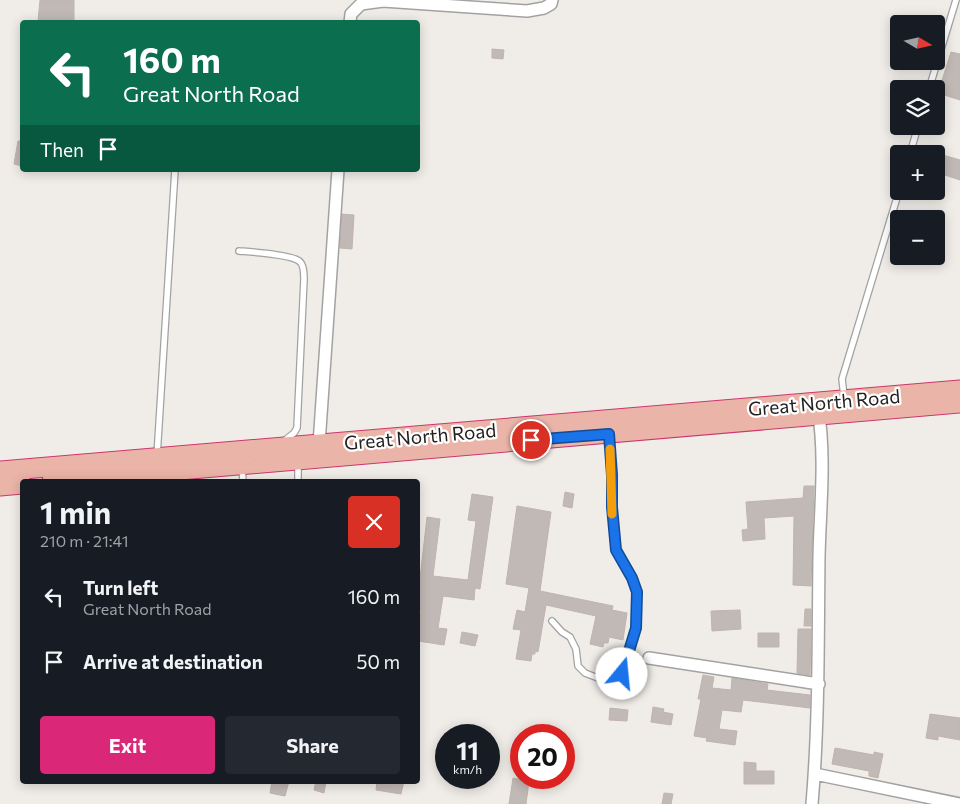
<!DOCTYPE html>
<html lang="en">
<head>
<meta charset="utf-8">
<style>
  body { margin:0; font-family:Commissioner,sans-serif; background:#242831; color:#f1f3f6; height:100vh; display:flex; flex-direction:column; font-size:19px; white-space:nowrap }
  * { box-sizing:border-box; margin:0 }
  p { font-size:16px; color:#9ea1a6 }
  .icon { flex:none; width:28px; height:28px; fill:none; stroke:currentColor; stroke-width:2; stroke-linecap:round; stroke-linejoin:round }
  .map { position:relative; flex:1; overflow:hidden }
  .side { position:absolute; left:20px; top:479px; width:400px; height:305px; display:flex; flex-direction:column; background:#171b24; border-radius:5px; box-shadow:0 2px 12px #0003 }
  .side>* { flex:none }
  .banner { position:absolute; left:20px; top:20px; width:400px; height:152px; border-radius:5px; box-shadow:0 2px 12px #0003; background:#0b6e4f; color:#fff; overflow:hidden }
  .needle { width:32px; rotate:99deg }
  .fabs { position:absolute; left:890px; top:15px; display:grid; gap:10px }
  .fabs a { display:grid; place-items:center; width:55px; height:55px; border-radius:5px; background:#171b24; box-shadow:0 2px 12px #0003; font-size:25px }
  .speed { position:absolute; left:435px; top:724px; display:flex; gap:10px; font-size:25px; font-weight:700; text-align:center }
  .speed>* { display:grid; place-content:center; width:65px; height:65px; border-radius:50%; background:#171b24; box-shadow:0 2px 12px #0003; line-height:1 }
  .speed small { font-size:12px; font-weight:400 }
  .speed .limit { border:8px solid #d22; background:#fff; color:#111 }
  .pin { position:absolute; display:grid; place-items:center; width:42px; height:42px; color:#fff; margin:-21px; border:2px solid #fff; border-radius:50%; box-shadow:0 1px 5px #0007 }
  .me { position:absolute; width:55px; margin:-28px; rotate:17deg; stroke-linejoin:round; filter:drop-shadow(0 0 4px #0008) }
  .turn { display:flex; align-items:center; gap:18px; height:105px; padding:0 20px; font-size:22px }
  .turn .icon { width:65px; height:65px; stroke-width:2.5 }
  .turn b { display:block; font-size:35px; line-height:42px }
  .then { display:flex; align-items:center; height:48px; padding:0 20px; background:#0003; gap:10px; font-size:19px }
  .round { display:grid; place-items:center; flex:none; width:52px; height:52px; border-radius:5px; background:#242831 }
  .overview { display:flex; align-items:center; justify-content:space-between; height:85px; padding:0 20px }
  h1 { font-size:30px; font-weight:700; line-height:38px }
  .button { display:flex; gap:10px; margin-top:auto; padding:10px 20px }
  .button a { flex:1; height:58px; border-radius:5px; background:#db2777; color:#fff; font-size:20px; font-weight:700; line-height:58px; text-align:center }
  .button a+a { background:#242831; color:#f1f3f6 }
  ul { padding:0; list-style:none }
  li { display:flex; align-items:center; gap:15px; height:65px; padding:0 20px }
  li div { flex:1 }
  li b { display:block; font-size:19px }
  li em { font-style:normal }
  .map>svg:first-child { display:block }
  .building { fill:#c1b9b5; stroke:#c1b4ac }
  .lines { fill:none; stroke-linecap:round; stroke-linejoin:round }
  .service-casing { stroke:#a2a2a2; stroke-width:8 }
  .minor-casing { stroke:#a2a2a2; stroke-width:14 }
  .trunk-casing { stroke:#cd366e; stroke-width:21 }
  .service { stroke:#fff; stroke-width:5.5 }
  .minor { stroke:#fff; stroke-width:11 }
  .trunk { stroke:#ebb4a8; stroke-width:19 }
  .route-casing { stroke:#114b97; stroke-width:12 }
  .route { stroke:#1a73e8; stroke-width:9 }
  .slow { stroke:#f59e0b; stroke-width:9 }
  .labels { text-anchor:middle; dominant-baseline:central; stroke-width:4.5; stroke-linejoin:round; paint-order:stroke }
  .street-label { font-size:19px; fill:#212121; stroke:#fff }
</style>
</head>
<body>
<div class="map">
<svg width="960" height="804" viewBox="0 0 960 804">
  <rect width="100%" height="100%" fill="#f0ede8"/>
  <path class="building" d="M 40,0 L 74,0 L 74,21 L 38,21 Z
    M 492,49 L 504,50 L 503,59 L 492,58 Z
    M 951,52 L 960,54 L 960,100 L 938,93 Z
    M 18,141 L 22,141 L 22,166 L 14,164 Z
    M 936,153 L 960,160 L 960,180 L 936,172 Z
    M 342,214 L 354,215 L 352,249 L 340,248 Z
    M 804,486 L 814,486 L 811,586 L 793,585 L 794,516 L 764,518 L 765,539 L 743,541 L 742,530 L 748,529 L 746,502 L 803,498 Z
    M 565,492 L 574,494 L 572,508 L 563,506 Z
    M 472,494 L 493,497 L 480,589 L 475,588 L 474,600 L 443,596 L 438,628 L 447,629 L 444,645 L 418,641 L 421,610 L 418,610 L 418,596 L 427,517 L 440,519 L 433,576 L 468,580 L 476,521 L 468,520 Z
    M 517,506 L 551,512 L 540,591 L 613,606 L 612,610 L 627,613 L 623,640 L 609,637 L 608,643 L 604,643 L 603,647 L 590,644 L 596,616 L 546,605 L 538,652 L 535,651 L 535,654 L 532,654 L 531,661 L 516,659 L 521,630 L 513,629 L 517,610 L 525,612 L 529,588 L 506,584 Z
    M 805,609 L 811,609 L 811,626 L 804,626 Z
    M 740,610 L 741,629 L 712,631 L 711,611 Z
    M 798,629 L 811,629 L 810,675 L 797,673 Z
    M 462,632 L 478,635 L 475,646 L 460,643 Z
    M 758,633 L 779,633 L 779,647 L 758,647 Z
    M 703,675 L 714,677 L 712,688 L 731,690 L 732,678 L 768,684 L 767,690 L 810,695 L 810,708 L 743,700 L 741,712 L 722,710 L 719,729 L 737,731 L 735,745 L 706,741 L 707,738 L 694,736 L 701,699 L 698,699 Z
    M 653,707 L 664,709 L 663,712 L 673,714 L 671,725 L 651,722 Z
    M 610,708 L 628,710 L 627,721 L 609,720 Z
    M 930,714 L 960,718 L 960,740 L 938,736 L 938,740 L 926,738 Z
    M 835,748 L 874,755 L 874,752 L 883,754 L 878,778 L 869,776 L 869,771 L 832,764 Z
    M 744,762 L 756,763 L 756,771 L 774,771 L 774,784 L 744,784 Z
    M 513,778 L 529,781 L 526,804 L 509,804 Z
    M 272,781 L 289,781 L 285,796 L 270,793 Z
    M 316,781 L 326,781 L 324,793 L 314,790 Z
    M 377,781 L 404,781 L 401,794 L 376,790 Z
    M 664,793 L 673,794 L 671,804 L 662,804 Z"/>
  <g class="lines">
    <g class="service-casing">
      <path id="service" d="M 929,89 L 956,0
        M 910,154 L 918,126
        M 239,251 C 252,252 290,254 299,261 C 304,264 304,274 304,279 L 297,428 L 294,433 L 284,441
        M 844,396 L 842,379 L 899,191
        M 157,456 L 175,170
        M 242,468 L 243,481
        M 298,481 L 298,463
        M 552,621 L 562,632 L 570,637 L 576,649 L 578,666 L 585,673 L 598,678 L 611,679 L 622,674 L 636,628 L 637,592 L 632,578 L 616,550 L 612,507 L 612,475 L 609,436"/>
    </g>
    <g class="minor-casing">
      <path id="minor" d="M 350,22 L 351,14 L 361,4 L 383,1 L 527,11 L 544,8 L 551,4 L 552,0
        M 319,444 L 338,170
        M 649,658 L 819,684
        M 815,774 L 960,804
        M 812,804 C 819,722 818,640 819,557 C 820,508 826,458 818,409"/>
    </g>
    <g class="trunk-casing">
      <path id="trunk" d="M 0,471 L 960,390
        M 52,481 L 960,403
        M 0,486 L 22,484"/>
    </g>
    <use href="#service" class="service"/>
    <use href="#minor" class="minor"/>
    <use href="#trunk" class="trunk"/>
  </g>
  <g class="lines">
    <g class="route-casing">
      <path id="route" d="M 531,440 L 609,434 L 612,475 L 612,507 L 616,550 L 632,578 L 637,592 L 636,628 L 622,674"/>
    </g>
    <use href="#route" class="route"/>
    <path class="slow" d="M 610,449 L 612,514"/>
  </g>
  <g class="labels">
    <g class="street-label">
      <text transform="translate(824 402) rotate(-5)">Great North Road</text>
      <text transform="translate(420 436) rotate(-5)">Great North Road</text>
    </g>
  </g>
</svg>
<div class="fabs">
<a><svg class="needle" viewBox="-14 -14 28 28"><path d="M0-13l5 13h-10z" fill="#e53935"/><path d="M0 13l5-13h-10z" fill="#9ea1a6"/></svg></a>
<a><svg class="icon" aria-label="layers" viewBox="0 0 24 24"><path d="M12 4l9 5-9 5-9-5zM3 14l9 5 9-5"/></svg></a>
<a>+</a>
<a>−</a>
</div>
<div class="speed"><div>11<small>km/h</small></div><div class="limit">20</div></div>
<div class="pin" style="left:531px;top:440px;background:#d93025"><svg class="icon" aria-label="arrive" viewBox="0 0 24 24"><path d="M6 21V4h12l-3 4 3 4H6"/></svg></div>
<svg class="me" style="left:622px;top:674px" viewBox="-20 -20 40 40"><circle r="19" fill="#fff"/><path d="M0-13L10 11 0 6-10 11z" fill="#1a73e8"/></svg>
<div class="banner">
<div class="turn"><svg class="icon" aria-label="left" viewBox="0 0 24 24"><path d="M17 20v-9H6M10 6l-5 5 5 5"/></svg><div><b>160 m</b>Great North Road</div></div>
<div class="then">Then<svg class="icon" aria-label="arrive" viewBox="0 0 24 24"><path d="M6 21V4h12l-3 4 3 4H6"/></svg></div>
</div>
<section class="side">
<div class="overview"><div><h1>1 min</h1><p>210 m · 21:41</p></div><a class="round" style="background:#d93025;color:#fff"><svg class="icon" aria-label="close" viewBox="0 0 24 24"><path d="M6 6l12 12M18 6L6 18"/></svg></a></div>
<ul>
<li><svg class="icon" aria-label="left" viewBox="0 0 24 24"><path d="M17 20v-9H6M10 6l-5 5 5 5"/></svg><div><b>Turn left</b><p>Great North Road</p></div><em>160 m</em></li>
<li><svg class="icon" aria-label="arrive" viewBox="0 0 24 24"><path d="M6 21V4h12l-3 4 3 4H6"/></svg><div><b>Arrive at destination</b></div><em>50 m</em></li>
</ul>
<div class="button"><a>Exit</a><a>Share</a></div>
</section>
</div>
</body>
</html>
